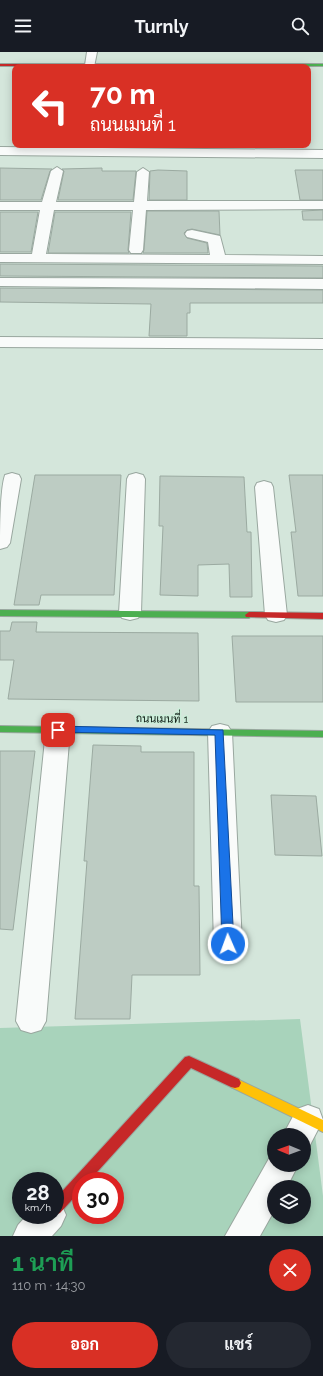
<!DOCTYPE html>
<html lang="th">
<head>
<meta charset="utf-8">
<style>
  body { margin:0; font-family:Raleway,Sarabun,sans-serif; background:#242831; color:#f1f3f6; height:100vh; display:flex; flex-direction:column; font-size:15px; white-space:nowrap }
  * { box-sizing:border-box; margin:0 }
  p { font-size:13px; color:#9ea1a6 }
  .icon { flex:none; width:22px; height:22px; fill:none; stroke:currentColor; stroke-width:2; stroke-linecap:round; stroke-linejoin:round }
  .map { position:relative; height:1184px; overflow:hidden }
  .drawer { display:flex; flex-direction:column; background:#171b24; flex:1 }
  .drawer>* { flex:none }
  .hud { position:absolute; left:12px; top:12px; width:299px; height:84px; border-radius:8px; box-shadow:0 2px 10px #0003; background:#d93025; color:#fff; overflow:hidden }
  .needle { width:26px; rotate:271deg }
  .fabs { position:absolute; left:267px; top:1076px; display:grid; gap:8px }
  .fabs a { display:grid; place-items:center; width:44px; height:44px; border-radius:50%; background:#171b24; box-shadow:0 2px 10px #0003; font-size:20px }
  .speed { position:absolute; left:12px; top:1120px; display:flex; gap:8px; font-size:20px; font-weight:700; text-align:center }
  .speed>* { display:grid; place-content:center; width:52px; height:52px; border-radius:50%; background:#171b24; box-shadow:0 2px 10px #0003; line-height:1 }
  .speed small { font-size:10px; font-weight:400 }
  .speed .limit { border:6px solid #d22; background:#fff; color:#111 }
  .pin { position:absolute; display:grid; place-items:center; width:34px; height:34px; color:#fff; margin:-17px; border-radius:8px; box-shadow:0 2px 6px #0006 }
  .me { position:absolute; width:44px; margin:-22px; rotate:358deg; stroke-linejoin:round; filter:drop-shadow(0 0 3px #0008) }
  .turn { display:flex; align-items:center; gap:14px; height:84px; padding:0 12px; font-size:18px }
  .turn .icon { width:52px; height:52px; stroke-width:2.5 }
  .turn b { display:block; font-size:28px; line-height:34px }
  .round { display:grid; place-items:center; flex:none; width:42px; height:42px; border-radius:21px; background:#242831 }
  .summary { display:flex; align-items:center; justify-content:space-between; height:68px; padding:0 12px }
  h1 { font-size:24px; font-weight:700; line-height:30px; color:#1e9e55 }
  .button { display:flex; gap:8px; margin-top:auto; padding:8px 12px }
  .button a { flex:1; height:46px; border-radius:24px; background:#d93025; color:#fff; font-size:16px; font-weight:700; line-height:46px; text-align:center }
  .button a+a { background:#242831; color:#f1f3f6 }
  header { display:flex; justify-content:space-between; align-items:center; height:52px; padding:0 12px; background:#171b24; font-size:18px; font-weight:700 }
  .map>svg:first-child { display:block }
  .green { fill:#a8d3bb; fill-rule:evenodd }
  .building { fill:#bdccc3; stroke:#9baaa1 }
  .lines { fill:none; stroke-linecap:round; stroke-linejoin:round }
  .street-casing { stroke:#99a79f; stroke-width:2 }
  .fast-casing { stroke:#99a79f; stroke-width:2 }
  .slow-casing { stroke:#99a79f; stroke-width:2 }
  .jam-casing { stroke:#99a79f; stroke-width:2 }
  .street { fill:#f9fbfa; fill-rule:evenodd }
  .fast { fill:#4caf50; fill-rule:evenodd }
  .slow { fill:#ffc107; fill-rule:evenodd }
  .jam { fill:#c62828; fill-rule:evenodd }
  .route { fill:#1a73e8; stroke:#114b97 }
  .labels { text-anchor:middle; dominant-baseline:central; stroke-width:3; stroke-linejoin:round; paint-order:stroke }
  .street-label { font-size:11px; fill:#0e1b14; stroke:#cceeda }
</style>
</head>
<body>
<header><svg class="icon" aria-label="menu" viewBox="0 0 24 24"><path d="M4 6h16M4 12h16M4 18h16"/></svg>Turnly<svg class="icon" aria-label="search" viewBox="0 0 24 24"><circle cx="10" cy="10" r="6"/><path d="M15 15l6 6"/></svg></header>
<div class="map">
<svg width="323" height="1184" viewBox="0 0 323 1184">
  <rect width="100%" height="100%" fill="#d4e6db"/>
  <path class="green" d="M 300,967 L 323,1144 L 323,1184 L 0,1184 L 0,976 ZM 274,1083 L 304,1083 L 304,1113 L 274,1113 ZM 21,1129 L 55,1129 L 55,1163 L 21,1163 ZM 81,1129 L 115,1129 L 115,1163 L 81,1163 ZM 274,1135 L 304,1135 L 304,1165 L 274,1165 Z"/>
  <path class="building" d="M 0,116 L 52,117 L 50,119 L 41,148 L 0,148 Z
    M 102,116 L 102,119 L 136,119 L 133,148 L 58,148 L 64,119 L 62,117 Z
    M 158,118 L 187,119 L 187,148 L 149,148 L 150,119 Z
    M 295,118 L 323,118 L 323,148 L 300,148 Z
    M 323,158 L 323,168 L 303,168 L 302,159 Z
    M 147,159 L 219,159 L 220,183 L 192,177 L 187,178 L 184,181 L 187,186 L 207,191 L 208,201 L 143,201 L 144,198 Z
    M 0,160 L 38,160 L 31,200 L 0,200 Z
    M 55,160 L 131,160 L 128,198 L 129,201 L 48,201 Z
    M 0,212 L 323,214 L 323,226 L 0,224 Z
    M 0,236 L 323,238 L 323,251 L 190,251 L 190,261 L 187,261 L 187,284 L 149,284 L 151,252 L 0,250 Z
    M 35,423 L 121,423 L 114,543 L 41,543 L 39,553 L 14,553 Z
    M 289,423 L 323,423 L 323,544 L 298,544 L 291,480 L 296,480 Z
    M 160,424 L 244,425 L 247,480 L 251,480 L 252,545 L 230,545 L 229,512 L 198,513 L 198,544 L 160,543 L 163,474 L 159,474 Z
    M 12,570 L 37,570 L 36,580 L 198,581 L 199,649 L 8,647 L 14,608 L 0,608 L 0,579 L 10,579 Z
    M 232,584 L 323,584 L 323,650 L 236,650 Z
    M 93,693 L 141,694 L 141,700 L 194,700 L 194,834 L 199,834 L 200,923 L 132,923 L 130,967 L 75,967 L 87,809 L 84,809 Z
    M 0,699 L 35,699 L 13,878 L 0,877 Z
    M 271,743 L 316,744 L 322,804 L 275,803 Z"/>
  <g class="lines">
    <g class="street-casing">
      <path id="street" d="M 87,0 L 97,0 L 94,15 L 86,15 L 85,13 Z
        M 0,95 L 323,98 L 323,106 L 0,103 Z
        M 57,115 L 63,119 L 56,150 L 134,150 L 137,120 L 143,116 L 149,120 L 147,149 L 323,149 L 323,157 L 146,158 L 143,198 L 141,201 L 131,201 L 129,198 L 133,158 L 54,158 L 46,202 L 210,203 L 208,190 L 187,185 L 185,182 L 187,179 L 192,178 L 220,184 L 225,203 L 323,204 L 323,212 L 0,210 L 0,202 L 32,202 L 40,158 L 0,158 L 0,150 L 42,150 L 51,119 Z
        M 0,226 L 323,227 L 323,237 L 0,234 Z
        M 0,285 L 323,287 L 323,297 L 0,295 Z
        M 12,421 L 19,423 L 21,427 L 10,491 L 7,495 L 0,497 C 0,478 0,438 5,423 Z
        M 136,421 L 143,423 L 145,427 L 141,561 L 138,566 L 130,568 L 122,566 L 119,561 L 127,427 L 129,423 Z
        M 264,429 L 271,431 L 273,435 L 287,563 L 284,568 L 276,570 L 268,568 L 265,563 L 255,435 L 257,431 Z
        M 58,670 L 66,672 L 70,678 L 46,969 L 41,978 L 31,981 L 21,978 L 16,969 L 46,678 L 50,672 Z
        M 220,672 L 228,674 L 232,680 L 242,892 L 238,900 L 228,903 L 218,900 L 214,892 L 208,680 L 212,674 Z
        M 308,1053 L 319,1057 L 323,1068 L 310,1093 L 304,1095 L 304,1083 L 283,1083 L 297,1057 Z
        M 274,1101 L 274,1113 L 298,1113 L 287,1135 L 274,1135 L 274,1159 L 260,1184 L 225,1184 L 271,1103 Z
        M 55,1150 L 61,1152 L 66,1163 L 61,1174 L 52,1184 L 13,1184 L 18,1173 L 27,1163 L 55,1163 Z"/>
    </g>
    <g class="fast-casing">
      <path id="fast" d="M 191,12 L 323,12 L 323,14 L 189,14 Z
        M 0,558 L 249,560 L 253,563 L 249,566 L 0,564 Z
        M 0,674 L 323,679 L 323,685 L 0,680 Z"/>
    </g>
    <g class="slow-casing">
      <path id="slow" d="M 235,1026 L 323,1068 L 323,1080 L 231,1035 L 229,1031 L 231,1027 Z"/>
    </g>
    <g class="jam-casing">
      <path id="jam" d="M 0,12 L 191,12 L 193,13 L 191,14 L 0,14 Z
        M 249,560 L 323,561 L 323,567 L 246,565 L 245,563 Z
        M 189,1004 L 239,1027 L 241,1031 L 239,1035 L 235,1036 L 231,1035 L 191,1016 L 89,1129 L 81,1129 L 81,1138 L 60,1161 L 55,1163 L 54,1163 L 55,1147 L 185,1005 Z"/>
    </g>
    <use href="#street" class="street"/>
    <use href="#fast" class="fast"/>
    <use href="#slow" class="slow"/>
    <use href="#jam" class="jam"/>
  </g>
  <path class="route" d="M 58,674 L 223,678 L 234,892 L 232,895 L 224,895 L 222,892 L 215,683 L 55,680 L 54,678 Z"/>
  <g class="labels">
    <g class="street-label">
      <text transform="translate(162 667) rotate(1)">ถนนเมนที่ 1</text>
    </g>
  </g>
</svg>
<div class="fabs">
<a><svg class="needle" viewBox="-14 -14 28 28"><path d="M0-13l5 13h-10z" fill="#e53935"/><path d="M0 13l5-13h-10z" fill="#9ea1a6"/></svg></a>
<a><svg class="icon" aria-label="layers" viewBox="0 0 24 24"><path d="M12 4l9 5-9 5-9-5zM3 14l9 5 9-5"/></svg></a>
</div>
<div class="speed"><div>28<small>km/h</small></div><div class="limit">30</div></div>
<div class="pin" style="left:58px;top:678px;background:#d93025"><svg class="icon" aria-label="arrive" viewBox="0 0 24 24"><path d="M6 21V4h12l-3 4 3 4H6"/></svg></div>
<svg class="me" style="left:228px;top:892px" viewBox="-20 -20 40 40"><circle r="17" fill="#1a73e8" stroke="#fff" stroke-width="3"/><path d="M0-11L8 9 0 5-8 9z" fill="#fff"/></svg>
<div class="hud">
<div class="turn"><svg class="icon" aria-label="left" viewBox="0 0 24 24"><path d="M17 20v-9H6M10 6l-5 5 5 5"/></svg><div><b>70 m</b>ถนนเมนที่ 1</div></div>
</div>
</div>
<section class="drawer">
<div class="summary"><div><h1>1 นาที</h1><p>110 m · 14:30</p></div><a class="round" style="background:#d93025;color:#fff"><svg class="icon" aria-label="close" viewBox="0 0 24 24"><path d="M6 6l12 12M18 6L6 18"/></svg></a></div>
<div class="button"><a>ออก</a><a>แชร์</a></div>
</section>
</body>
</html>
